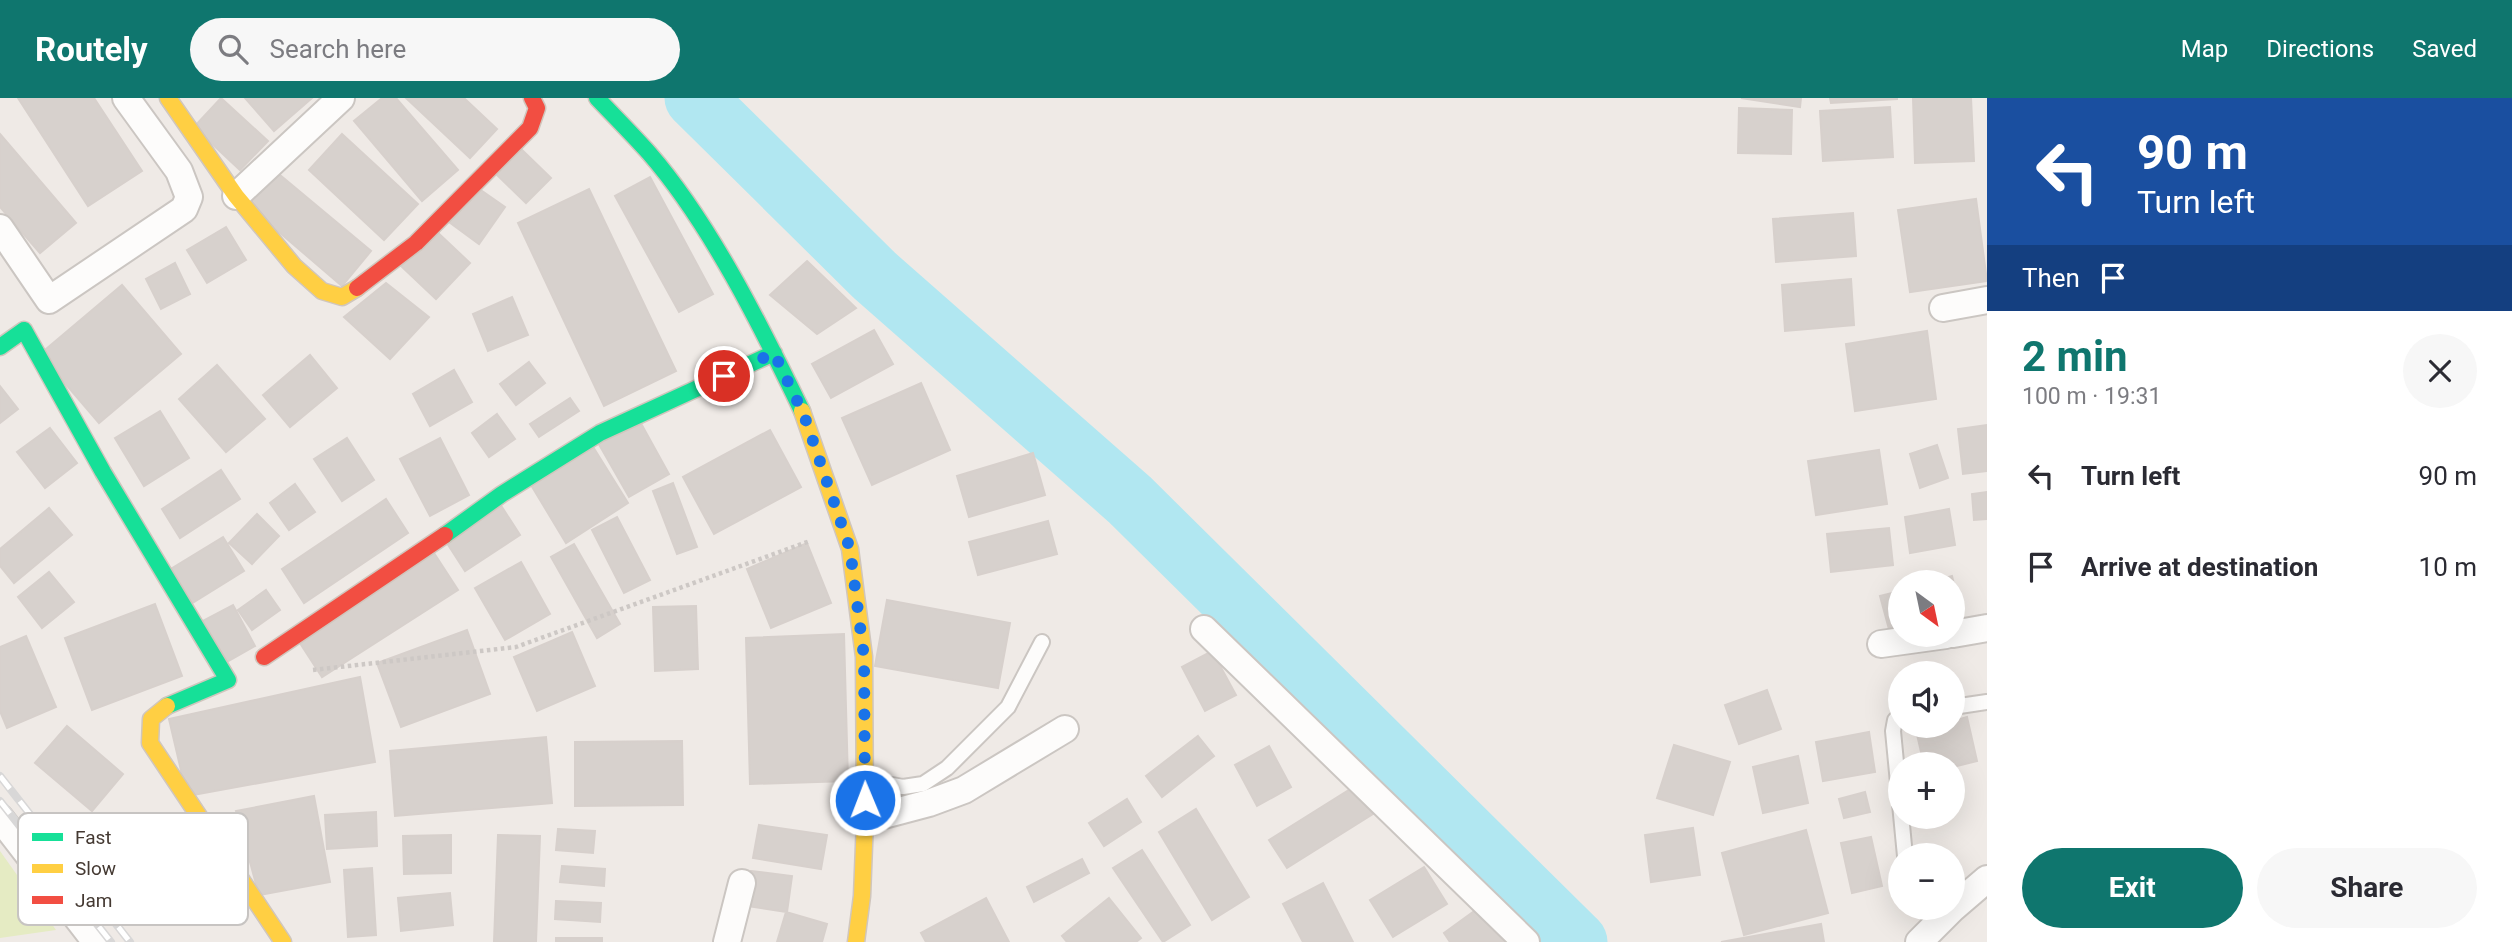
<!DOCTYPE html>
<html lang="en">
<head>
<meta charset="utf-8">
<style>
  body { margin:0; font-family:Roboto,sans-serif; background:#f7f7f7; color:#2b2b33; height:100vh; display:flex; flex-direction:column; font-size:26px; white-space:nowrap }
  * { box-sizing:border-box; margin:0 }
  p { font-size:23px; color:#7c7c81 }
  .icon { flex:none; width:38px; height:38px; fill:none; stroke:currentColor; stroke-width:2; stroke-linecap:round; stroke-linejoin:round }
  .map { position:relative; flex:1; overflow:hidden }
  .sheet { display:flex; flex-direction:column; background:#fff; width:525px }
  .sheet>* { flex:none }
  .top-card { background:#1a4fa0; color:#fff; overflow:hidden }
  .needle { width:46px; rotate:147deg }
  .controls { position:absolute; left:1888px; top:472px; display:grid; gap:14px }
  .controls a { display:grid; place-items:center; width:77px; height:77px; border-radius:50%; background:#fff; box-shadow:0 7px 28px #0002; font-size:35px }
  .pin { position:absolute; display:grid; place-items:center; width:60px; height:60px; color:#fff; margin:-30px; border:4px solid #fff; border-radius:50%; box-shadow:0 2px 7px #0007 }
  .me { position:absolute; width:77px; margin:-38px; rotate:359deg; stroke-linejoin:round; filter:drop-shadow(0 0 5px #0008) }
  .turn { display:flex; align-items:center; gap:24px; height:147px; padding:0 35px; font-size:32px }
  .turn .icon { width:91px; height:91px; stroke-width:2.5 }
  .turn b { display:block; font-size:49px; line-height:60px }
  .then { display:flex; align-items:center; height:66px; padding:0 35px; background:#0003; gap:14px; font-size:26px }
  .round { display:grid; place-items:center; flex:none; width:74px; height:74px; border-radius:37px; background:#f7f7f7 }
  .headline { display:flex; align-items:center; justify-content:space-between; height:119px; padding:0 35px }
  h1 { font-size:42px; font-weight:700; line-height:52px; color:#0f766e }
  .button { display:flex; gap:14px; margin-top:auto; padding:14px 35px }
  .button a { flex:1; height:80px; border-radius:42px; background:#0f766e; color:#fff; font-size:28px; font-weight:700; line-height:80px; text-align:center }
  .button a+a { background:#f7f7f7; color:#2b2b33 }
  ul { padding:0; list-style:none }
  li { display:flex; align-items:center; gap:21px; height:91px; padding:0 35px }
  li div { flex:1 }
  li b { display:block; font-size:26px }
  li em { font-style:normal }
  header { display:flex; align-items:center; gap:42px; box-sizing:border-box; height:98px; padding:0 35px; background:#0f766e; color:#fff }
  header strong { font-size:33px }
  nav { display:flex; gap:38px; margin-inline-start:auto; font-size:24px }
  .search { width:490px; height:63px; background:#f7f7f7; display:flex; align-items:center; gap:18px; box-sizing:border-box; padding:0 24px; border-radius:38px; color:#7c7c81; font-size:26px }
  main { display:flex; flex:1; min-height:0 }
  .map>svg:first-child { display:block }
  .green { fill:#e5ebc3 }
  .lines { fill:none; stroke-linecap:round; stroke-linejoin:round }
  .river { stroke:#b1e7f1; stroke-width:61 }
  .building { fill:#d7d1cd; stroke:#d7d0cc; stroke-width:2 }
  .lane-casing { stroke:#cbc6c2; stroke-width:18 }
  .street-casing { stroke:#cbc6c2; stroke-width:30 }
  .fast-casing { stroke:#d0c6bd; stroke-width:19 }
  .slow-casing { stroke:#d0c6bd; stroke-width:19 }
  .jam-casing { stroke:#d0c6bd; stroke-width:19 }
  .path { stroke:#cdc8c5; stroke-width:4.5; stroke-dasharray:3.5 3.5; stroke-linecap:butt }
  .lane { stroke:#fdfcfb; stroke-width:14 }
  .street { stroke:#fdfcfb; stroke-width:26 }
  .fast { stroke:#16e098; stroke-width:16 }
  .slow { stroke:#ffcf43; stroke-width:16 }
  .jam { stroke:#f24e42; stroke-width:16 }
  .rail-casing { stroke:#d8d7d7; stroke-width:8 }
  .rail { stroke:#fff; stroke-width:5; stroke-dasharray:16; stroke-linecap:butt }
  .route { stroke:#1a73e8; stroke-width:12; stroke-dasharray:0 21.6 }
  .key { fill:#fff; stroke:#c7c4c2; stroke-width:2 }
  .key-label { font-size:19px; fill:#443932 }
</style>
</head>
<body>
<header>
<strong>Routely</strong>
<div class="search"><svg class="icon" aria-label="search" viewBox="0 0 24 24"><circle cx="10" cy="10" r="6"/><path d="M15 15l6 6"/></svg>Search here</div>
<nav><a>Map</a><a>Directions</a><a>Saved</a></nav>
</header>
<main>
<div class="map">
<svg width="1987" height="844" viewBox="0 0 1987 844">
  <rect width="100%" height="100%" fill="#efeae6"/>
  <path class="green" d="M 0,753 L 56,832 L 0,840 Z"/>
  <g class="lines">
    <path class="river" d="M 695,0 L 874,177 L 1130,402 L 1577,844"/>
  </g>
  <path class="building" d="M 18,0 L 94,0 L 142,73 L 88,108 Z
    M 221,0 L 268,43 L 240,72 L 194,29 Z
    M 245,0 L 312,0 L 274,33 Z
    M 382,0 L 396,0 L 458,72 L 422,103 L 354,23 Z
    M 406,0 L 464,0 L 497,31 L 470,60 Z
    M 1741,0 L 1801,0 L 1800,9 Z
    M 1830,0 L 1897,0 L 1897,1 L 1831,5 Z
    M 1913,0 L 1971,0 L 1974,63 L 1915,65 Z
    M 1890,9 L 1893,59 L 1823,63 L 1820,13 Z
    M 1739,10 L 1792,12 L 1791,56 L 1738,55 Z
    M 0,36 L 76,125 L 40,155 L 0,109 Z
    M 342,36 L 418,106 L 384,142 L 309,72 Z
    M 520,50 L 551,80 L 526,105 L 495,75 Z
    M 274,72 L 371,153 L 342,188 L 245,105 Z
    M 650,79 L 713,196 L 679,214 L 615,98 Z
    M 475,88 L 505,109 L 479,146 L 449,124 Z
    M 589,91 L 676,273 L 604,308 L 518,125 Z
    M 1976,101 L 1987,183 L 1910,194 L 1898,112 Z
    M 1853,115 L 1856,158 L 1776,164 L 1773,121 Z
    M 226,129 L 246,162 L 207,185 L 187,152 Z
    M 435,132 L 470,165 L 436,201 L 401,168 Z
    M 807,163 L 856,210 L 817,236 L 770,197 Z
    M 175,165 L 190,196 L 161,211 L 146,181 Z
    M 1851,181 L 1854,227 L 1785,233 L 1782,187 Z
    M 386,185 L 429,219 L 390,261 L 344,219 Z
    M 122,187 L 181,256 L 99,325 L 40,256 Z
    M 512,199 L 528,237 L 488,253 L 473,216 Z
    M 874,232 L 893,266 L 831,300 L 812,266 Z
    M 1927,233 L 1936,301 L 1855,313 L 1846,246 Z
    M 310,257 L 337,290 L 290,329 L 263,297 Z
    M 529,264 L 545,285 L 516,307 L 500,286 Z
    M 217,267 L 265,321 L 226,354 L 179,301 Z
    M 454,272 L 472,304 L 430,328 L 413,296 Z
    M 921,285 L 950,352 L 872,387 L 842,320 Z
    M 0,288 L 18,311 L 0,325 Z
    M 570,300 L 579,313 L 539,339 L 530,326 Z
    M 160,313 L 189,360 L 144,388 L 115,340 Z
    M 497,316 L 515,341 L 489,359 L 472,335 Z
    M 638,320 L 669,376 L 629,399 L 597,343 Z
    M 1987,327 L 1987,373 L 1963,376 L 1958,331 Z
    M 50,330 L 77,365 L 45,390 L 17,354 Z
    M 770,332 L 801,389 L 714,436 L 683,379 Z
    M 347,340 L 374,382 L 342,403 L 314,361 Z
    M 440,340 L 469,397 L 430,418 L 400,361 Z
    M 590,344 L 628,405 L 566,445 L 528,382 Z
    M 1937,347 L 1948,380 L 1920,390 L 1910,356 Z
    M 1879,352 L 1887,406 L 1816,417 L 1808,363 Z
    M 1033,355 L 1045,397 L 969,419 L 957,378 Z
    M 221,372 L 240,401 L 180,440 L 162,411 Z
    M 673,385 L 697,449 L 677,456 L 653,393 Z
    M 295,386 L 315,414 L 289,432 L 270,405 Z
    M 1987,394 L 1987,421 L 1974,422 L 1972,396 Z
    M 386,401 L 408,435 L 304,505 L 282,471 Z
    M 500,406 L 520,437 L 465,473 L 445,442 Z
    M 49,410 L 72,437 L 14,485 L 0,468 L 0,451 Z
    M 1949,411 L 1955,447 L 1910,455 L 1905,419 Z
    M 257,416 L 279,438 L 252,466 L 229,445 Z
    M 617,419 L 650,482 L 624,495 L 592,432 Z
    M 1048,423 L 1057,456 L 978,477 L 969,444 Z
    M 1889,430 L 1893,467 L 1831,474 L 1827,436 Z
    M 223,439 L 244,473 L 191,506 L 169,472 Z
    M 807,445 L 831,505 L 771,530 L 747,471 Z
    M 574,446 L 620,526 L 597,540 L 551,459 Z
    M 434,455 L 458,492 L 322,579 L 298,542 Z
    M 521,464 L 550,516 L 505,542 L 475,490 Z
    M 49,474 L 74,504 L 42,530 L 18,499 Z
    M 1952,478 L 1961,515 L 1953,517 L 1953,485 L 1928,485 Z
    M 266,492 L 280,512 L 252,532 L 238,512 Z
    M 1900,493 L 1900,532 L 1890,535 L 1880,498 Z
    M 887,502 L 1010,525 L 998,590 L 875,568 Z
    M 155,506 L 182,578 L 92,612 L 65,540 Z
    M 233,507 L 255,548 L 223,566 L 201,524 Z
    M 696,508 L 698,571 L 655,573 L 653,509 Z
    M 467,532 L 490,596 L 401,629 L 377,565 Z
    M 572,534 L 595,588 L 537,613 L 514,559 Z
    M 844,536 L 848,683 L 750,686 L 746,540 Z
    M 26,538 L 56,609 L 7,630 L 0,613 L 0,549 Z
    M 1212,553 L 1236,597 L 1205,613 L 1182,569 Z
    M 360,579 L 375,664 L 187,698 L 169,621 Z
    M 1767,592 L 1781,631 L 1739,646 L 1725,607 Z
    M 1967,619 L 1977,663 L 1953,669 L 1924,667 L 1916,632 L 1953,628 L 1953,623 Z
    M 67,628 L 123,676 L 92,713 L 35,665 Z
    M 1869,634 L 1875,674 L 1823,683 L 1816,644 Z
    M 1198,638 L 1214,658 L 1162,699 L 1146,678 Z
    M 546,639 L 552,705 L 395,718 L 390,653 Z
    M 682,643 L 683,707 L 575,708 L 575,644 Z
    M 1674,647 L 1730,664 L 1713,717 L 1657,700 Z
    M 1269,648 L 1291,689 L 1257,708 L 1235,667 Z
    M 1798,658 L 1808,705 L 1763,715 L 1753,669 Z
    M 1355,688 L 1373,716 L 1287,770 L 1269,742 Z
    M 1865,694 L 1870,714 L 1844,720 L 1839,701 Z
    M 314,698 L 330,784 L 259,797 L 236,713 Z
    M 1127,701 L 1141,724 L 1104,748 L 1089,725 Z
    M 1196,711 L 1249,799 L 1212,822 L 1159,734 Z
    M 376,714 L 377,748 L 327,751 L 325,717 Z
    M 759,727 L 827,737 L 821,771 L 753,760 Z
    M 1693,730 L 1700,777 L 1651,784 L 1645,737 Z
    M 558,731 L 595,733 L 593,755 L 556,752 Z
    M 1806,732 L 1828,815 L 1744,837 L 1722,755 Z
    M 451,737 L 451,775 L 404,776 L 403,738 Z
    M 498,737 L 540,738 L 536,844 L 494,844 Z
    M 1871,739 L 1882,788 L 1852,795 L 1841,745 Z
    M 1142,752 L 1190,827 L 1163,844 L 1113,770 Z
    M 1082,761 L 1089,775 L 1034,804 L 1027,789 Z
    M 562,768 L 605,771 L 604,788 L 560,784 Z
    M 1424,769 L 1447,806 L 1393,839 L 1370,802 Z
    M 372,770 L 376,837 L 348,839 L 344,772 Z
    M 751,773 L 792,778 L 787,814 L 747,808 Z
    M 1323,785 L 1353,844 L 1303,844 L 1283,806 Z
    M 450,795 L 453,827 L 401,833 L 398,800 Z
    M 986,800 L 1009,844 L 926,844 L 921,835 Z
    M 1109,800 L 1141,840 L 1136,844 L 1067,844 L 1062,838 Z
    M 556,803 L 601,805 L 600,824 L 555,821 Z
    M 1480,809 L 1507,844 L 1450,844 L 1444,835 Z
    M 786,814 L 827,826 L 822,844 L 777,844 Z
    M 1821,826 L 1824,844 L 1721,844 Z
    M 556,840 L 602,840 L 602,844 L 556,844 Z"/>
  <g class="lines">
    <g class="lane-casing">
      <path id="lane" d="M 1953,609 L 1987,604
        M 1900,617 L 1895,622 L 1893,633 L 1905,758
        M 865,682 L 903,689 L 923,686 L 947,670 L 1008,609 L 1042,544
        M 1926,810 L 1934,828"/>
    </g>
    <g class="street-casing">
      <path id="street" d="M 236,98 L 341,0
        M 0,130 L 49,202 L 184,111 L 189,99 L 179,73 L 126,0
        M 1943,210 L 1987,202
        M 1204,531 L 1526,844
        M 1953,536 L 1987,530
        M 1881,546 L 1946,537
        M 0,720 L 96,844
        M 865,722 L 929,705 L 964,692 L 1065,631
        M 1953,810 L 1987,781
        M 727,844 L 742,785
        M 1919,844 L 1953,810"/>
    </g>
    <g class="fast-casing">
      <path id="fast" d="M 597,0 C 614,18 632,36 649,55 C 710,125 761,228 802,313
        M 0,249 L 24,232 L 103,374 L 228,582 L 167,608
        M 445,437 L 502,396 L 600,335 L 774,255"/>
    </g>
    <g class="slow-casing">
      <path id="slow" d="M 168,0 L 236,98 L 294,168 L 322,193 L 342,199 L 357,190
        M 802,313 L 850,451 L 864,559 L 865,722 L 862,798 L 856,844
        M 167,608 L 151,621 L 150,645 L 283,844"/>
    </g>
    <g class="jam-casing">
      <path id="jam" d="M 357,190 L 416,145 L 530,30 L 537,10 L 532,0
        M 264,559 L 445,437"/>
    </g>
    <path class="path" d="M 313,572 L 516,549 L 810,443"/>
    <use href="#lane" class="lane"/>
    <use href="#street" class="street"/>
    <use href="#fast" class="fast"/>
    <use href="#slow" class="slow"/>
    <use href="#jam" class="jam"/>
    <g class="rail-casing">
      <path id="rail" d="M 0,678 L 130,844
        M 0,703 L 111,844"/>
    </g>
    <use href="#rail" class="rail"/>
  </g>
  <g class="lines">
    <path class="route" d="M 724,278 L 774,255 L 804,317 L 850,451 L 864,559 L 865,702"/>
  </g>
  <rect x="18" y="715" width="230" height="112" rx="10" class="key"/>
  <rect x="32" y="735" width="31" height="8" fill="#16e098"/>
  <rect x="32" y="766" width="31" height="9" fill="#ffcf43"/>
  <rect x="32" y="798" width="31" height="8" fill="#f24e42"/>
  <g class="key-label">
    <text x="75" y="746">Fast</text>
    <text x="75" y="777">Slow</text>
    <text x="75" y="809">Jam</text>
  </g>
</svg>
<div class="controls">
<a><svg class="needle" viewBox="-14 -14 28 28"><path d="M0-13l5 13h-10z" fill="#e53935"/><path d="M0 13l5-13h-10z" fill="#7c7c81"/></svg></a>
<a><svg class="icon" aria-label="sound" viewBox="0 0 24 24"><path d="M4 9h4l5-4v14l-5-4H4zM17 9q2 3 0 6"/></svg></a>
<a>+</a>
<a>−</a>
</div>
<div class="pin" style="left:724px;top:278px;background:#d93025"><svg class="icon" aria-label="arrive" viewBox="0 0 24 24"><path d="M6 21V4h12l-3 4 3 4H6"/></svg></div>
<svg class="me" style="left:865px;top:702px" viewBox="-20 -20 40 40"><circle r="17" fill="#1a73e8" stroke="#fff" stroke-width="3"/><path d="M0-11L8 9 0 5-8 9z" fill="#fff"/></svg>
</div>
<section class="sheet">
<div class="top-card">
<div class="turn"><svg class="icon" aria-label="left" viewBox="0 0 24 24"><path d="M17 20v-9H6M10 6l-5 5 5 5"/></svg><div><b>90 m</b>Turn left</div></div>
<div class="then">Then<svg class="icon" aria-label="arrive" viewBox="0 0 24 24"><path d="M6 21V4h12l-3 4 3 4H6"/></svg></div>
</div>
<div class="headline"><div><h1>2 min</h1><p>100 m · 19:31</p></div><a class="round"><svg class="icon" aria-label="close" viewBox="0 0 24 24"><path d="M6 6l12 12M18 6L6 18"/></svg></a></div>
<ul>
<li><svg class="icon" aria-label="left" viewBox="0 0 24 24"><path d="M17 20v-9H6M10 6l-5 5 5 5"/></svg><div><b>Turn left</b></div><em>90 m</em></li>
<li><svg class="icon" aria-label="arrive" viewBox="0 0 24 24"><path d="M6 21V4h12l-3 4 3 4H6"/></svg><div><b>Arrive at destination</b></div><em>10 m</em></li>
</ul>
<div class="button"><a>Exit</a><a>Share</a></div>
</section>
</main>
</body>
</html>
